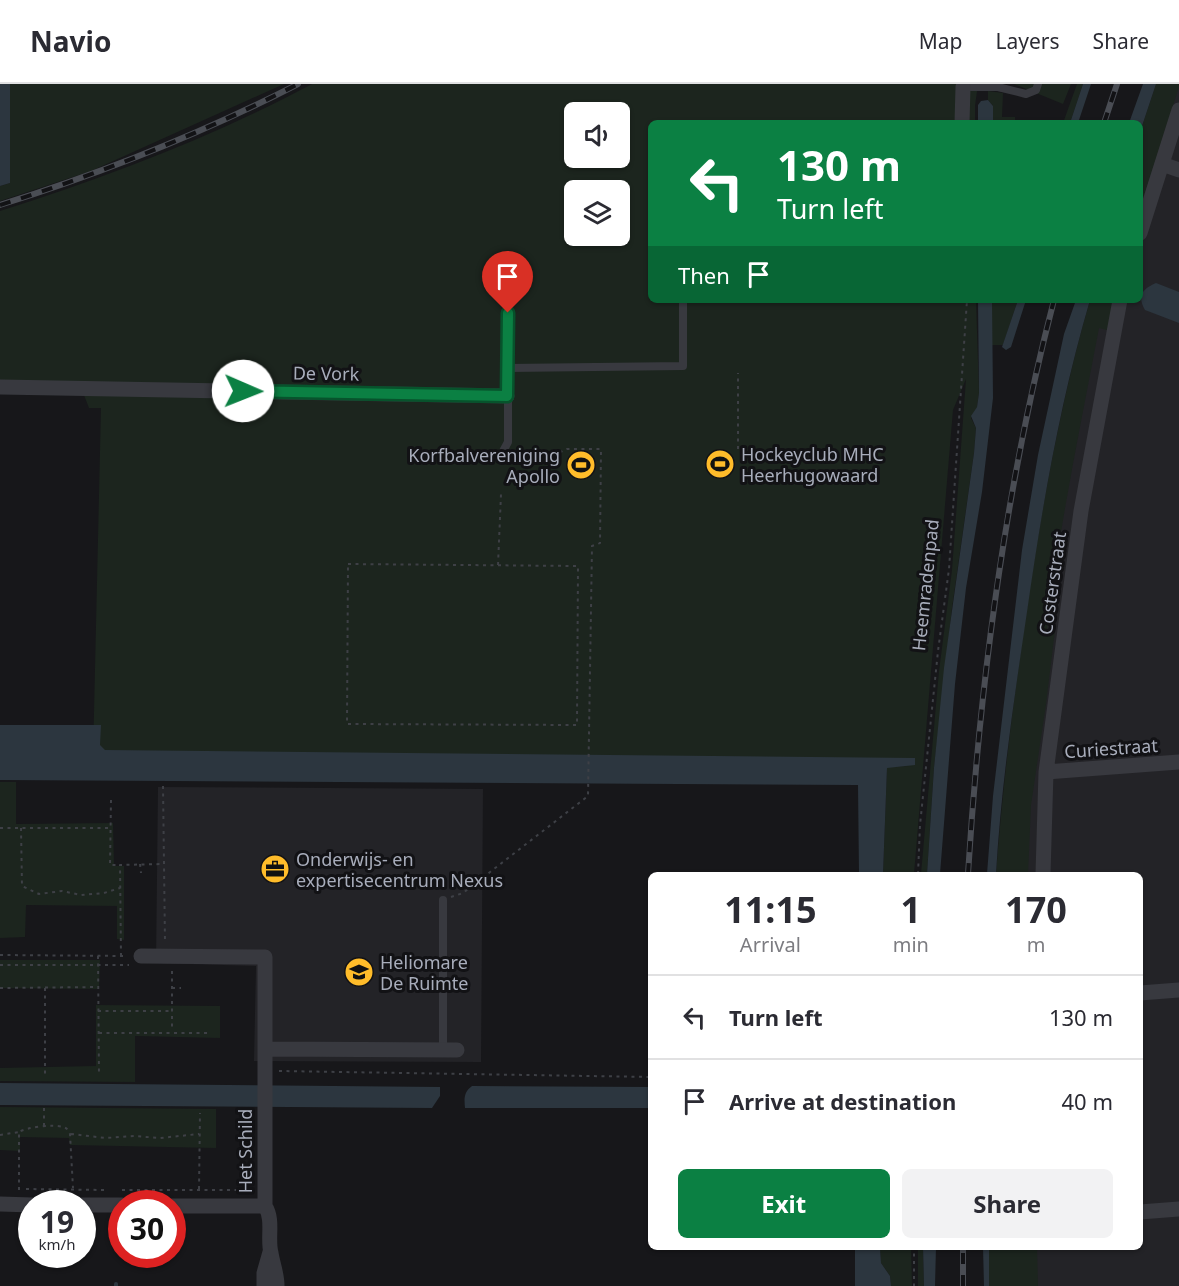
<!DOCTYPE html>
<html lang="en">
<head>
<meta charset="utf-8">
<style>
  body { margin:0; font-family:"Noto Sans",sans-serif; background:#f2f2f3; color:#2b2b33; height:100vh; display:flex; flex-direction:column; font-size:22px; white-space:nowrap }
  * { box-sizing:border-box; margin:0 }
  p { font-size:20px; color:#7c7c81 }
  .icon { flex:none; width:33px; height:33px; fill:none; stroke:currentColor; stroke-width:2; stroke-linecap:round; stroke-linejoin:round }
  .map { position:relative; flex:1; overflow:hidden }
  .drawer { position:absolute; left:648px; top:788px; width:495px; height:378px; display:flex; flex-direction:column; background:#fff; border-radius:9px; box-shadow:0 2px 4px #0004 }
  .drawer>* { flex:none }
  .hud { position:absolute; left:648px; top:36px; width:495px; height:183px; border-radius:9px; box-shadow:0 2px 4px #0004; background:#0b8043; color:#fff; overflow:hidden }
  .buttons { position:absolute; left:564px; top:18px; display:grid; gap:12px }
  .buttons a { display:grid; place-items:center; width:66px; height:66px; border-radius:9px; background:#fff; box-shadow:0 2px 4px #0004; font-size:30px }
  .speed { position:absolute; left:18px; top:1106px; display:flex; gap:12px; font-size:30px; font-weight:700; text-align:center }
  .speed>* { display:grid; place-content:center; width:78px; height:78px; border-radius:50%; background:#fff; box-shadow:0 2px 4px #0004; line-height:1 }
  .speed small { font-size:15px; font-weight:400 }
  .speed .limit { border:9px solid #d22; background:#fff; color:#111 }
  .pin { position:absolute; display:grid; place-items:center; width:51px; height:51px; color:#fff; margin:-62px -26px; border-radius:50% 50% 50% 0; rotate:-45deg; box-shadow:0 0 6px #0007 }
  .pin .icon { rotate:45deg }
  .me { position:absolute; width:66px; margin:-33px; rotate:91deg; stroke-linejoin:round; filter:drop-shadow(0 0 4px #0008) }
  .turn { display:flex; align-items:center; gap:21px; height:126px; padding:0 30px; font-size:27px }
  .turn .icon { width:78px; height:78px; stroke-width:2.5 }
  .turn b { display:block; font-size:42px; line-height:51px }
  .then { display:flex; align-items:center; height:57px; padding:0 30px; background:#0003; gap:12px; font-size:22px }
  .eta { display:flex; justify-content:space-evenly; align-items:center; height:102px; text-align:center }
  .eta b { font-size:36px; font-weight:700; line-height:42px }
  .action { display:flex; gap:12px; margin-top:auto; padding:12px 30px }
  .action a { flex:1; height:69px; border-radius:9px; background:#0b8043; color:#fff; font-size:24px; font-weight:700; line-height:69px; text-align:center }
  .action a+a { background:#f2f2f3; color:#2b2b33 }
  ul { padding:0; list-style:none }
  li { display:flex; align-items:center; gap:18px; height:84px; padding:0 30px; border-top:2px solid #e1e1e2 }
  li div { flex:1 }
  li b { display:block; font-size:22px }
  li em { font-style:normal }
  header { display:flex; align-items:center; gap:36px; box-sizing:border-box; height:84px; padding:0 30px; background:#fff; border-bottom:2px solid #e1e1e2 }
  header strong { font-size:28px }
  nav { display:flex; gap:33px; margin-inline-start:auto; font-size:21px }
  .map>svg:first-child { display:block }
  .built { fill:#232327 }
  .green { fill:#1c251e; fill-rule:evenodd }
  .water { fill:#2c363f }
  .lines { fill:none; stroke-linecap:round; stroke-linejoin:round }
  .stream { stroke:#2c363f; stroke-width:4 }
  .path { stroke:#3e4046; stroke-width:2; stroke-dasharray:3 4.5; stroke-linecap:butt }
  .lane { stroke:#38393f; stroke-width:8 }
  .street { stroke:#38393f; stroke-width:15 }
  .rail-casing { stroke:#4a4d54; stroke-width:6 }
  .rail { stroke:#121215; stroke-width:4; stroke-dasharray:11; stroke-linecap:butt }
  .route-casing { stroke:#07532c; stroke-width:15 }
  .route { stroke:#0b8043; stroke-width:10 }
  .labels { text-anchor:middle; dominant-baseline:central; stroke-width:6; stroke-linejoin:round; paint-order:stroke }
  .street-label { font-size:18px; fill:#a8adbb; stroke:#121215 }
  .poi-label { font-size:18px; fill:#a8adbb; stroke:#121215; text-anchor:start }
</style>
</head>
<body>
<header>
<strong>Navio</strong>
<nav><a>Map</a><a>Layers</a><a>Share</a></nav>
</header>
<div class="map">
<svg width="1179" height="1202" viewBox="0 0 1179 1202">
  <rect width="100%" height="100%" fill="#17171a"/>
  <path class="built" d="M 1179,0 L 1179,1202 L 996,1202 L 996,1163 L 1140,1162 L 1140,790 L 1015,790 L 1053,406 L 1095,216 L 1140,216 L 1140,66 Z
    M 158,703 L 483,705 L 481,978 L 254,977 L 256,882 L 156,879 Z"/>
  <path class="green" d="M 10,0 L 284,0 L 91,87 L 0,117 L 0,102 L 10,99 Z
    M 312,0 L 978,0 L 975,22 L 975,39 L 651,39 L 651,216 L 976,216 L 979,309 L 977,323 L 971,334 L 976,344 L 974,369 L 952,524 L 934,684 L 927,790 L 921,790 L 939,587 L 952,486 L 966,295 L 953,326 L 914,790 L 883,790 L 887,683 L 913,683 L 93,672 L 101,324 L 89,324 L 82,306 L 0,305 L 0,127 C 107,93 213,53 312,0 ZM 574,28 L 620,28 L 620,74 L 574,74 ZM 574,106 L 620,106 L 620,152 L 574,152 Z
    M 1014,0 L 1071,0 L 1063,20 Z
    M 1077,0 L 1083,0 L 1070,39 L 1063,39 Z
    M 1156,0 L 1179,0 L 1179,3 L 1140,124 L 1140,48 Z
    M 988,7 L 1003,9 L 1002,33 L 1015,33 L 1015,39 L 993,39 L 993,22 L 988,16 Z
    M 992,216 L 1018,216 L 1003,261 L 992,261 Z
    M 1090,216 L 1115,216 L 1107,246 L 1099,244 C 1080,344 1059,444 1047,545 L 1055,546 L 1046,620 L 1031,721 L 1028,790 L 996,790 C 1003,696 1015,603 1029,510 C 1044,412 1062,312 1090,216 Z
    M 0,698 L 16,698 L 16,740 L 113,739 L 114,782 L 124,782 L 124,856 L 117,855 L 117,822 L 26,821 L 25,853 L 0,854 Z
    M 0,876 L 100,876 L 99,905 L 0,904 Z
    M 96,921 L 220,922 L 220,954 L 135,952 L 135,998 L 0,997 L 0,984 L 96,982 Z
    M 0,1023 L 216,1025 L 216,1064 L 70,1061 L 69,1054 L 20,1053 L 20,1067 L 0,1066 Z
    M 880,1163 L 911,1163 L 912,1202 L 891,1202 L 890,1192 L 881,1179 Z
    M 918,1163 L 923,1163 L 924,1202 L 918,1202 Z
    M 989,1163 L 1037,1163 L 1038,1202 L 989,1202 Z"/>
  <path class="water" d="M 0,0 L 10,0 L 10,99 L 0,102 Z
    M 1083,0 L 1091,0 L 1078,39 L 1070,39 Z
    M 1143,0 L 1156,0 L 1140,48 L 1140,39 L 1129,39 Z
    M 988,16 L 993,22 L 993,39 L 978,39 L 978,21 L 981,17 Z
    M 1156,199 L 1179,208 L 1179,239 L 1145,226 C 1137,212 1142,205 1156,199 Z
    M 978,216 L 992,216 L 993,314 L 982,408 L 966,504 L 955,600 L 940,790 L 927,790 L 934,684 L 944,584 L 974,369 L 976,344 L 971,332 L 977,323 L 979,309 Z
    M 1018,216 L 1026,216 L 1011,263 L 1006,266 L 1002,263 Z
    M 1076,216 L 1090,216 C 1060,318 1042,423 1027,528 C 1014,615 1001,702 996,790 L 987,790 L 993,712 L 1022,466 L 1038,371 L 1064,250 Z
    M 0,641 L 101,641 L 100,661 L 105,666 L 915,674 L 915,681 L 887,684 L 883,790 L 859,790 L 858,701 L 0,696 Z
    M 0,999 L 440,1003 L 440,1012 L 432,1024 L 0,1021 Z
    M 472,1002 L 651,1003 L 651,1024 L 465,1024 C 464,1014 464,1008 472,1002 Z
    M 855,1163 L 880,1163 L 881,1179 L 890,1192 L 891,1202 L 855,1202 Z
    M 923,1163 L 936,1163 L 935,1202 L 924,1202 Z
    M 983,1163 L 989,1163 L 989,1202 L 984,1202 Z"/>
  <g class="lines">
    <path class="stream" d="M 116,1200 L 116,1202"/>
    <path class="path" d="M 738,365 L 738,289
      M 348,480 L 578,482 L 577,641 L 347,640 Z
      M 498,481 L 501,410
      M 163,702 L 165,858
      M 111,716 L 110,781 L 120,781
      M 0,744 L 110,744
      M 21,744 L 22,802 L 39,810 L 62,807 L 81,811 L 104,809 L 120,804
      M 140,780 L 141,789
      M 918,790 L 920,741 L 938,567 L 949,485 L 967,216
      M 451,813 L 463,809 L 588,712 L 592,462 L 600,459 L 601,365 L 567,365 L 554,371
      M 0,871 L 126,872
      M 98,872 L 99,992
      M 121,872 L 120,781 L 164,780
      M 0,881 L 129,881
      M 172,887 L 172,947
      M 0,904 L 98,903
      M 45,904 L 45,990
      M 172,904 L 181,904
      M 98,927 L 172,927
      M 99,949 L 209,949
      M 279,987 L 651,993
      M 44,1024 L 44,1043
      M 71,1050 L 106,1054 L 134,1052 L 160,1054 L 199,1050
      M 0,1051 L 19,1048
      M 26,1105 L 104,1106
      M 199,1105 L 200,1029
      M 19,1106 L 19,1048 C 27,1043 54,1040 63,1043 C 67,1044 68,1046 70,1050 L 73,1104
      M 122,1106 L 251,1106
      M 914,1162 L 914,1202"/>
    <path class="lane" d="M 963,3 L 998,3 L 1026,10 L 1036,6 L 1038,0
      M 507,284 L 683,282 L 683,216
      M 501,371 L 508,358 L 508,229
      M 443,966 L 443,816"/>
    <path class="street" d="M 962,39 L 963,3
      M 1162,80 L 1179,86
      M 1140,149 L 1179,26
      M 0,303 L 507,312
      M 1046,688 L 1179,678
      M 1043,790 L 1046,688 L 1081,427 L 1120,216
      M 141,872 L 265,873 L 265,1122 C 274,1136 267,1154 271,1169 C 273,1181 277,1190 277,1202
      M 1140,909 L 1179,906
      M 265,965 L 457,966
      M 0,1120 L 32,1121
      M 82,1121 L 122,1121
      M 172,1122 L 265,1122
      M 1140,1128 L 1179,1125
      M 264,1202 L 264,1189 L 270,1168"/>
    <g class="rail-casing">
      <path id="rail" d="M 1104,39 L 1117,0
        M 0,121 C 102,89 203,49 298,0
        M 968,790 C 980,597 1005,404 1054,216
        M 963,1202 L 963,1162"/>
    </g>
    <use href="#rail" class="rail"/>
  </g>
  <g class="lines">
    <g class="route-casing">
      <path id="route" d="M 243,307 L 507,312 L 508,229"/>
    </g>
    <use href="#route" class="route"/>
  </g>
  <defs>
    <g id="stadium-disc" transform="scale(1.5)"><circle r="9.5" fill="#ffbc2a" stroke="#121215"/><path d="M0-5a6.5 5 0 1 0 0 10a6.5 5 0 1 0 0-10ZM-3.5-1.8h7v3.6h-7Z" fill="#111"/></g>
    <g id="office-disc" transform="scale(1.5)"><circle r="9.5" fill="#ffbc2a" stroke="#121215"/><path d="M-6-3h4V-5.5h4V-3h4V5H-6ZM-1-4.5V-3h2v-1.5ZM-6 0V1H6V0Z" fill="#111"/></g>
    <g id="school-disc" transform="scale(1.5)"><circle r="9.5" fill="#ffbc2a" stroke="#121215"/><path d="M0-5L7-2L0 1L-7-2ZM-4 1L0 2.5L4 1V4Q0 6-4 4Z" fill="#111"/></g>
  </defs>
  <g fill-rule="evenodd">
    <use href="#stadium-disc" x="720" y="380"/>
    <use href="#stadium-disc" x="581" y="381"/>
    <use href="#office-disc" x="275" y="785"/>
    <use href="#school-disc" x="359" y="888"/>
  </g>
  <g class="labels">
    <g class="street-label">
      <text transform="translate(326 289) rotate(1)">De Vork</text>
      <text transform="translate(1052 499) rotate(-82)">Costerstraat</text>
      <text transform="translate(925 501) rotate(-84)">Heemradenpad</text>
      <text transform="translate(1111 664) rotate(-4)">Curiestraat</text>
      <text transform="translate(245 1067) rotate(-90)">Het Schild</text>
    </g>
    <g class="poi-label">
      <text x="741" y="370">Hockeyclub MHC<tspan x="741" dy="21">Heerhugowaard</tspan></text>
      <text x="560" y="371" text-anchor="end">Korfbalvereniging<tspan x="560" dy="21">Apollo</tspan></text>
      <text x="296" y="775">Onderwijs- en<tspan x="296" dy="21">expertisecentrum Nexus</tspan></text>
      <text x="380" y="878">Heliomare<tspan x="380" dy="21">De Ruimte</tspan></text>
    </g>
  </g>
</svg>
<div class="buttons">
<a><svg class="icon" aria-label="sound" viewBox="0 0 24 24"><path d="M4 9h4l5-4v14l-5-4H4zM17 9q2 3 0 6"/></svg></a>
<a><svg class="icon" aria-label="layers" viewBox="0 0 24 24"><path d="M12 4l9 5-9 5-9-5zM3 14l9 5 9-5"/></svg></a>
</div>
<div class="speed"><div>19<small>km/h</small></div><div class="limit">30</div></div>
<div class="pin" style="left:508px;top:229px;background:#d93025"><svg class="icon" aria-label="arrive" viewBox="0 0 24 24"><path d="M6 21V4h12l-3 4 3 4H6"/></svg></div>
<svg class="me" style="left:243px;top:307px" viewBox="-20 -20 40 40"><circle r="19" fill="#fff"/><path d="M0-13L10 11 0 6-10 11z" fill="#0b8043"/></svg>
<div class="hud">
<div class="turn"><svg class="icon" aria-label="left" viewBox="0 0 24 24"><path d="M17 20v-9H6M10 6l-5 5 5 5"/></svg><div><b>130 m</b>Turn left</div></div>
<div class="then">Then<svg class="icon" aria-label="arrive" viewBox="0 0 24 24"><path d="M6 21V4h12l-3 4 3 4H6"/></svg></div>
</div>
<section class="drawer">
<div class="eta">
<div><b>11:15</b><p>Arrival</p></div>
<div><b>1</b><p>min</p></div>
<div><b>170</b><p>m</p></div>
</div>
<ul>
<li><svg class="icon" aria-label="left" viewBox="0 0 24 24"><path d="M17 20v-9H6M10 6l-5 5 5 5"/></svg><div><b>Turn left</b></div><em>130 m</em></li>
<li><svg class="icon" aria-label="arrive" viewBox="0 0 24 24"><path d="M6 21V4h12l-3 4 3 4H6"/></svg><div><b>Arrive at destination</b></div><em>40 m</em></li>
</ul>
<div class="action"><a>Exit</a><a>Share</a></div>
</section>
</div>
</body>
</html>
